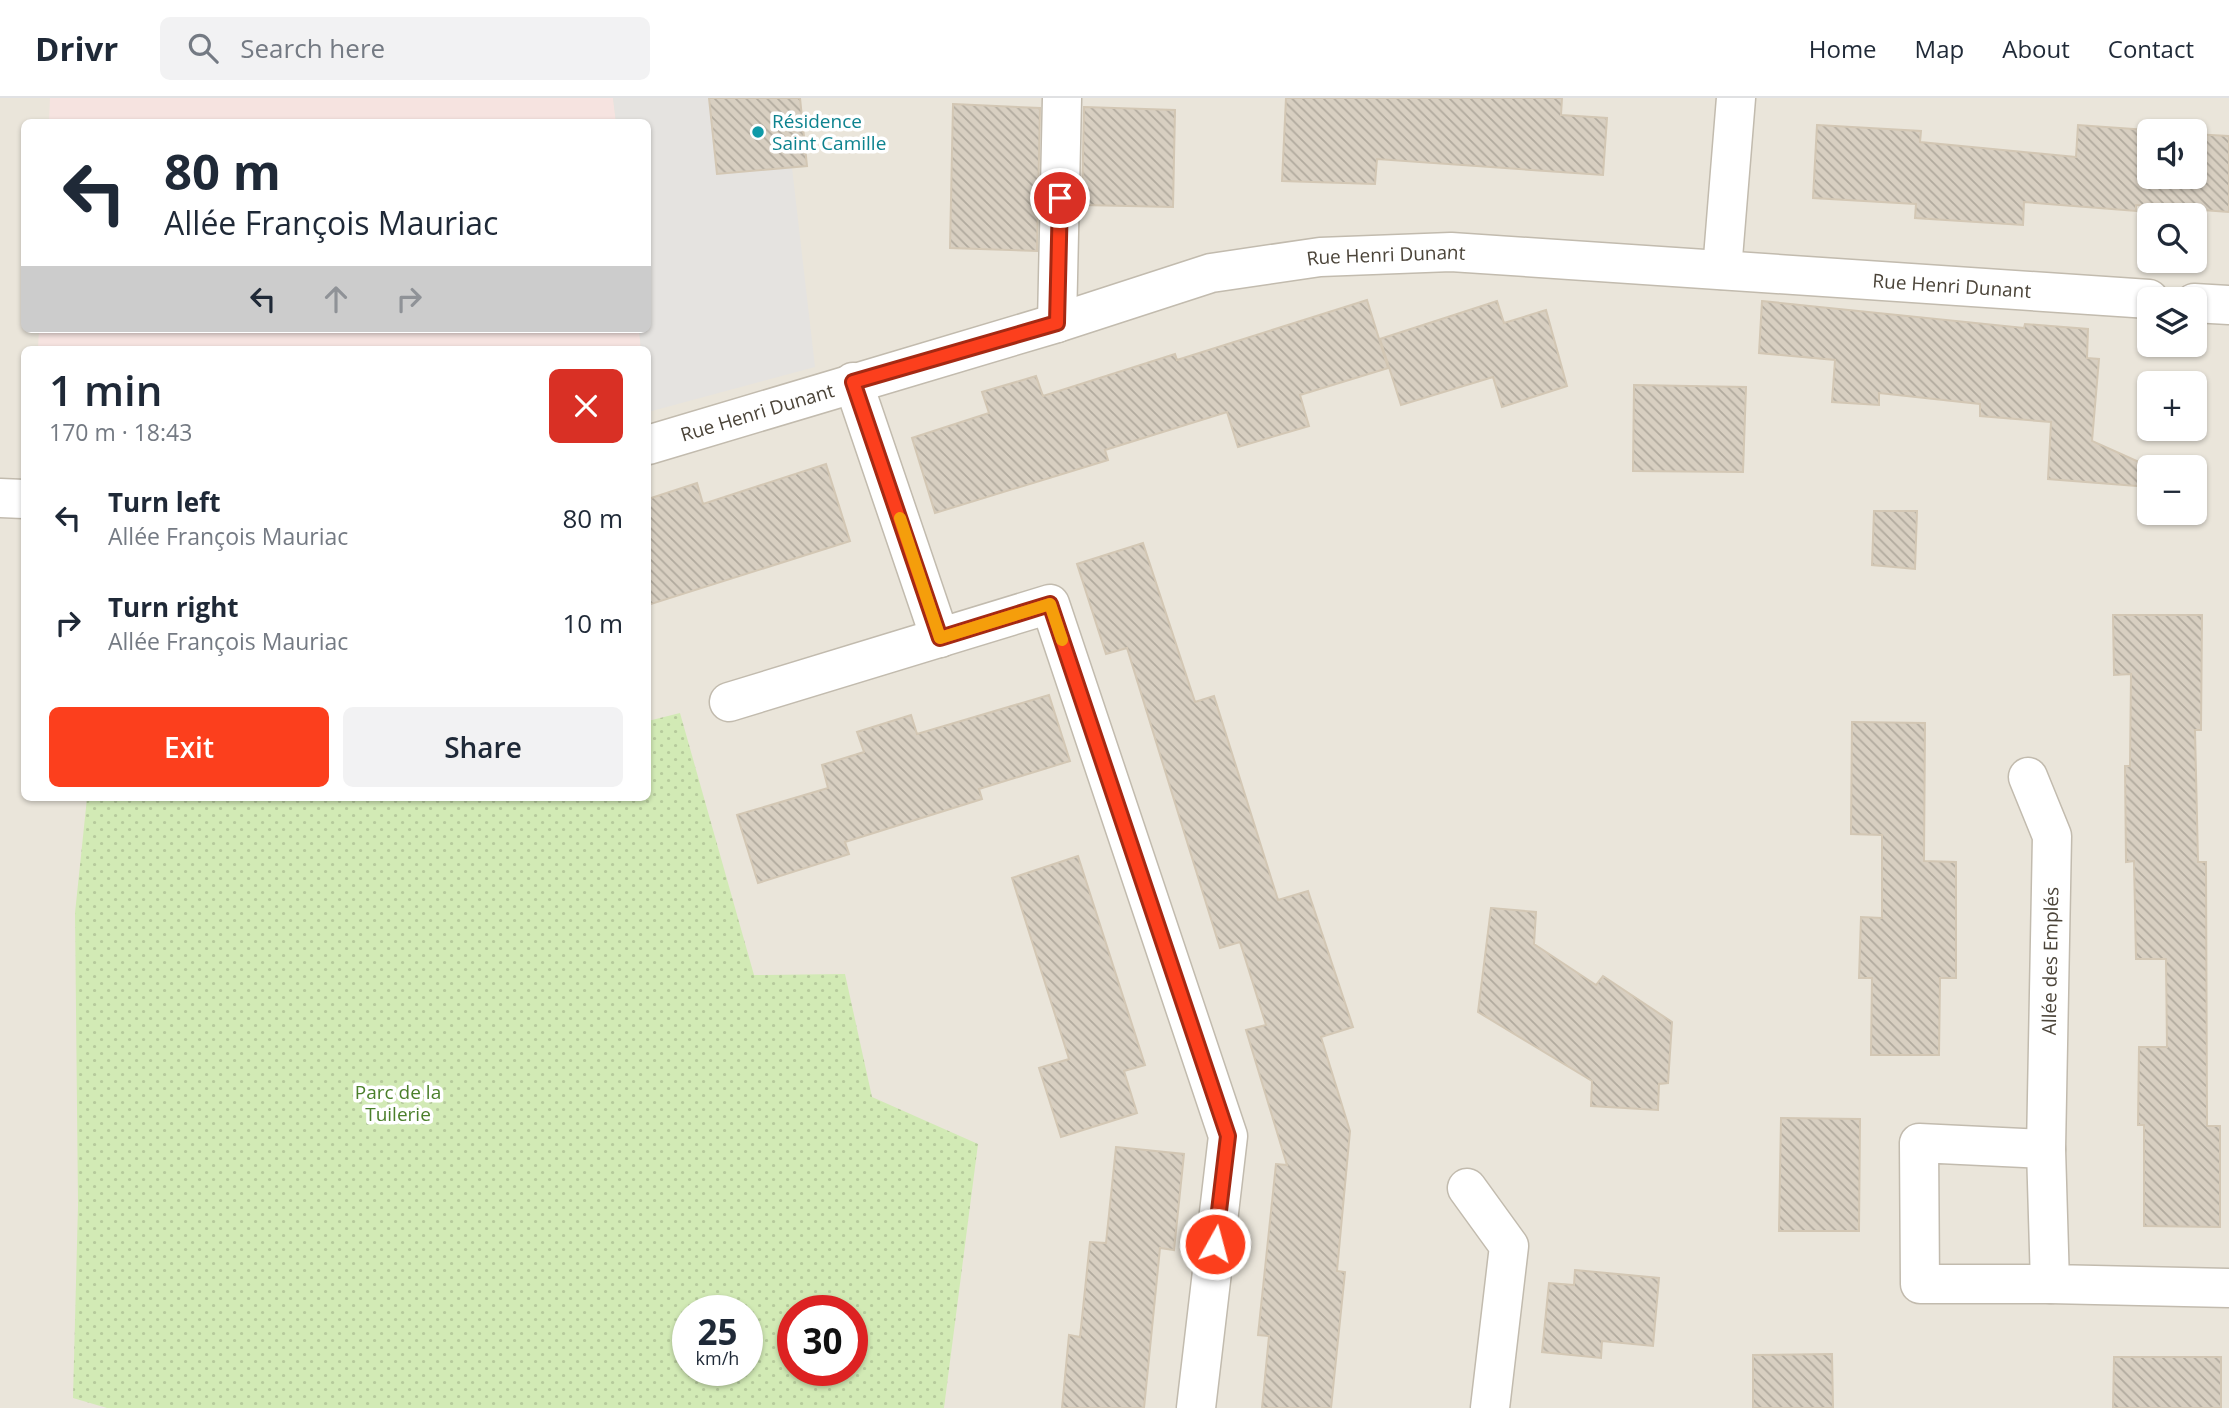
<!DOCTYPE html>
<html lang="en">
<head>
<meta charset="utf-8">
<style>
  body { margin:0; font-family:"Open Sans",sans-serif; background:#f2f2f3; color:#1f2937; height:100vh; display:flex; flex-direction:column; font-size:26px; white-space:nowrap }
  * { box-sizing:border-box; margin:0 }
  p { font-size:23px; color:#747a83 }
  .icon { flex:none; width:38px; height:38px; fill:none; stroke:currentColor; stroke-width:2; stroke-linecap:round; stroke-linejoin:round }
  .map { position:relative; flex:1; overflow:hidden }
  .details { position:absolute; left:21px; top:248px; width:630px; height:455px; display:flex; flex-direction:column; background:#fff; border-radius:10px; box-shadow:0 2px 5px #0004 }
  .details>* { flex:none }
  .guide { position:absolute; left:21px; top:21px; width:630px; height:214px; border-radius:10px; box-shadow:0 2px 5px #0004; background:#fff; color:#1f2937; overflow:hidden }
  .controls { position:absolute; left:2137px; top:21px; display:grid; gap:14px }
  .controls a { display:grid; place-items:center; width:70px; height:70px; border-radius:10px; background:#fff; box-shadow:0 2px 5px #0004; font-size:35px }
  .speed { position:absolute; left:672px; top:1197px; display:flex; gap:14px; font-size:35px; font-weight:700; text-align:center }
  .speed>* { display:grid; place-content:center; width:91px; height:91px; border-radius:50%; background:#fff; box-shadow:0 2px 5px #0004; line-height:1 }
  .speed small { font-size:18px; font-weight:400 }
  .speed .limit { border:10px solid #d22; background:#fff; color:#111 }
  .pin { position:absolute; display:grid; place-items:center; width:60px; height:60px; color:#fff; margin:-30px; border:4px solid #fff; border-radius:50%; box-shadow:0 2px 7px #0007 }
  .me { position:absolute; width:77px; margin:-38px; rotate:7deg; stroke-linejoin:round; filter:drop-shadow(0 0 5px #0008) }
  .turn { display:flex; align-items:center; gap:24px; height:147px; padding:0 28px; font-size:32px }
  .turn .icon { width:91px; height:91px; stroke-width:2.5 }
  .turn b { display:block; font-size:49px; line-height:60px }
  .lanes { display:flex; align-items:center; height:66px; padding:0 28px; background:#0003; justify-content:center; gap:35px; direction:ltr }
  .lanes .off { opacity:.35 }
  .round { display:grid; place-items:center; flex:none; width:74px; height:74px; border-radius:10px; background:#f2f2f3 }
  .summary { display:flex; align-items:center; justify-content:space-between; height:119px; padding:0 28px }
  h1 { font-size:42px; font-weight:600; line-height:52px }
  .cta { display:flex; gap:14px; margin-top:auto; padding:14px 28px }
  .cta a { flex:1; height:80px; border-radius:10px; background:#fc3f1d; color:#fff; font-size:28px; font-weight:600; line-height:80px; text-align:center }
  .cta a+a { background:#f2f2f3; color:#1f2937 }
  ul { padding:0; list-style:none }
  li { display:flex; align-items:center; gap:21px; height:105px; padding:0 28px }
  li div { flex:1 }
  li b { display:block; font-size:26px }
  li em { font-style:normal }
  header { display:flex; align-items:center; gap:42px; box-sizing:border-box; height:98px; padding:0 35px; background:#fff; border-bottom:2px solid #e0e1e3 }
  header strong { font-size:33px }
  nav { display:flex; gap:38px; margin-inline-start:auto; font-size:24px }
  .search { width:490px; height:63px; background:#f2f2f3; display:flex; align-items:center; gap:18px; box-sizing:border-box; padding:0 24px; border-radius:10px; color:#747a83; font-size:26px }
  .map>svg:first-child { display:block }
  .residential { fill:#eae5da; fill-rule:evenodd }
  .medical { fill:#f6e3e0 }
  .park { fill:url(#park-dots); fill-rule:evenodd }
  .parking { fill:#e5e3e0 }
  .building { fill:url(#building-back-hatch); stroke:#d3c7b4; stroke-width:2 }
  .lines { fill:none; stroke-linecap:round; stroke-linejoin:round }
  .street-casing { stroke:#c2bbae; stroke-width:41 }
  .street { stroke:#fff; stroke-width:38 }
  .route-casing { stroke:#a42913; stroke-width:18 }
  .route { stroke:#fc3f1d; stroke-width:12 }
  .slow { stroke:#f59e0b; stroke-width:12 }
  .culture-dot { fill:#0f9aa8; stroke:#fff; stroke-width:2.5 }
  .labels { text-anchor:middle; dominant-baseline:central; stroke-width:7; stroke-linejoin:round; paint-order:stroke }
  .culture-label { font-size:19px; fill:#0d838f; stroke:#fff; text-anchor:start }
  .street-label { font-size:19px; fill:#4b4439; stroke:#fff }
  .park-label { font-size:19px; fill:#4a7f2a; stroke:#fff }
</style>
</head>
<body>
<header>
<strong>Drivr</strong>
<div class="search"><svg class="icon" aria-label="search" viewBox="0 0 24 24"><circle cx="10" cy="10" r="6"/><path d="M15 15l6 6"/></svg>Search here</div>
<nav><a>Home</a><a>Map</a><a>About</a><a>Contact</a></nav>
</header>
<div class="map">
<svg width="2229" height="1310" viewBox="0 0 2229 1310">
  <defs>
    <pattern id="park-dots" width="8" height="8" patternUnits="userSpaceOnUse" patternTransform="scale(1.75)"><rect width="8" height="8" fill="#d2eab5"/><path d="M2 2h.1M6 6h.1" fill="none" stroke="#b6ca9c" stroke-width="1.8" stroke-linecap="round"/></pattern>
    <pattern id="building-back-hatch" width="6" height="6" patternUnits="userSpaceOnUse" patternTransform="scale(1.75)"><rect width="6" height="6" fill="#d8cfc1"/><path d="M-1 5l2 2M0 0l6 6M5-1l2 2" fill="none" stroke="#b1aa9e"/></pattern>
  </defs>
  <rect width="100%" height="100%" fill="#f6f3ec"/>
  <path class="residential" d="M 0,0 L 2229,0 L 2229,1310 L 0,1310 ZM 24,24 L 648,24 L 648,231 L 24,231 ZM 2149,33 L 2194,33 L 2194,79 L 2149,79 ZM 2149,117 L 2194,117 L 2194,163 L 2149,163 ZM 2149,201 L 2194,201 L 2194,247 L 2149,247 ZM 24,252 L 648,252 L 648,700 L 24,700 ZM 2149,285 L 2194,285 L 2194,331 L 2149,331 ZM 2149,369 L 2194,369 L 2194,415 L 2149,415 ZM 688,1213 L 747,1213 L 747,1272 L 688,1272 ZM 793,1213 L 852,1213 L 852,1272 L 793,1272 Z"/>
  <path class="medical" d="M 50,0 L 613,0 L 616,24 L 49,24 Z
    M 39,231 L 639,231 L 641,252 L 38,252 Z"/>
  <path class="park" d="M 680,615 L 754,877 L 845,876 L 872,999 L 978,1046 L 944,1310 L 107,1310 L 73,1300 L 78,1107 L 75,815 L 87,700 L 648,700 L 648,623 ZM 688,1213 L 747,1213 L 747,1272 L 688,1272 ZM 793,1213 L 852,1213 L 852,1272 L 793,1272 Z"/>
  <path class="parking" d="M 613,0 L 709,0 L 717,76 L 792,70 L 815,269 L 648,314 L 648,252 L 641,252 L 639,231 L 648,231 L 648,24 L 616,24 Z"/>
  <path class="building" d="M 709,0 L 800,0 L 807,68 L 717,76 Z
    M 1286,0 L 1562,0 L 1561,17 L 1607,20 L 1603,77 L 1377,61 L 1375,86 L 1282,83 Z
    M 953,6 L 1040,10 L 1037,153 L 950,150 Z
    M 1084,9 L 1175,12 L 1173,109 L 1082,107 Z
    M 1817,27 L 1921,33 L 1920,44 L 2076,59 L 2078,27 L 2162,33 L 2149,33 L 2149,79 L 2194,79 L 2194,36 L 2229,38 L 2229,114 L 2136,107 L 2136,113 L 2024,104 L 2023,127 L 1915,120 L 1916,106 L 1813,100 Z
    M 1367,202 L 1388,270 L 1300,297 L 1309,328 L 1238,349 L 1227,314 L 1105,352 L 1108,362 L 935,415 L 912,340 L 989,315 L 982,294 L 1036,278 L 1043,298 L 1175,256 L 1177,262 Z
    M 1497,203 L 1504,225 L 1546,212 L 1567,288 L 1502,309 L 1493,279 L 1401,307 L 1380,241 Z
    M 1762,203 L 2024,230 L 2025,226 L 2088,231 L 2087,260 L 2099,261 L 2092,343 L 2150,369 L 2149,389 L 2048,381 L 2051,324 L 1980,318 L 1980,306 L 1879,295 L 1879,307 L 1832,304 L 1835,262 L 1759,255 Z
    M 1634,287 L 1746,289 L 1743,374 L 1633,373 Z
    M 826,366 L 850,443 L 648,507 L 648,401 L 697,385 L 703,406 Z
    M 1874,413 L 1917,413 L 1915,471 L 1872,467 Z
    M 1143,445 L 1195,604 L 1214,598 L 1278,802 L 1308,793 L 1353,929 L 1321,939 L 1350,1033 L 1337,1173 L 1345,1174 L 1331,1310 L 1262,1310 L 1269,1238 L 1258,1237 L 1276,1066 L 1287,1067 L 1246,932 L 1266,927 L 1240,844 L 1220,850 L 1127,550 L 1106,556 L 1077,466 Z
    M 2113,517 L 2202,517 L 2201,632 L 2195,632 L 2198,764 L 2206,764 L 2207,1028 L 2220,1028 L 2220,1129 L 2144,1128 L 2144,1027 L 2138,1027 L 2139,949 L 2167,949 L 2166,861 L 2136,861 L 2134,763 L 2126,764 L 2125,668 L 2130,668 L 2131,576 L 2114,577 Z
    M 1049,597 L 1070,663 L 979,691 L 982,701 L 845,744 L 849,756 L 758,785 L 737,717 L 828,690 L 822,667 L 864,654 L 857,634 L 911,617 L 917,636 Z
    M 1852,624 L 1925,625 L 1924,763 L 1956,764 L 1956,880 L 1940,880 L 1939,957 L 1871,957 L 1872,880 L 1859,880 L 1861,819 L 1882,820 L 1882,737 L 1851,736 Z
    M 1078,758 L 1145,967 L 1124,973 L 1137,1015 L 1061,1039 L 1039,970 L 1069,961 L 1012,780 Z
    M 1491,810 L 1536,814 L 1534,846 L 1596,887 L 1603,878 L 1672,924 L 1668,985 L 1659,986 L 1658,1012 L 1591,1008 L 1592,983 L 1478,914 Z
    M 1781,1020 L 1860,1021 L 1859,1133 L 1779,1133 Z
    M 1116,1049 L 1184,1056 L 1174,1152 L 1160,1150 L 1144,1310 L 1062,1310 L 1069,1237 L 1080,1239 L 1090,1144 L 1106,1145 Z
    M 1575,1172 L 1659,1180 L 1653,1248 L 1602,1243 L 1601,1260 L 1542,1254 L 1549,1185 L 1574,1187 Z
    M 1832,1256 L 1833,1310 L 1753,1310 L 1753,1257 Z
    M 2114,1259 L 2221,1259 L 2221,1310 L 2113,1310 Z"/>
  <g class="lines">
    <g class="street-casing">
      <g id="street">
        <path d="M 1722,172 L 1736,0"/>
        <path d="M 2194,205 L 2229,207"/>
        <path d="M 1057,225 L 1062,0"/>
        <path d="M 853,284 L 940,540"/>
        <path id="s1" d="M 648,347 L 1057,225 L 1211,175 L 1320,159 L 1451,154 L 2149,201"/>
        <path d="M 0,400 L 24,401"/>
        <path d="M 729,604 L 1050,506 L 1228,1038 L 1196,1310"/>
        <path d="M 2028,679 L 2052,738 L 2046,1051 L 2050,1186 L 2229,1190"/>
        <path d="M 2046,1051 L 1919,1045 L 1920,1186 L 2050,1186"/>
        <path d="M 1467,1090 L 1509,1148 L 1490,1310"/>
      </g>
    </g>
    <use href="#street" class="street"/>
  </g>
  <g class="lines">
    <g class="route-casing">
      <path id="route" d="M 1060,100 L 1057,225 L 853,284 L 940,540 L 1050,506 L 1228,1038 L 1215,1146"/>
    </g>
    <use href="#route" class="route"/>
    <path class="slow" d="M 900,420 L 940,540 L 1050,506 L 1062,542"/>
  </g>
  <circle class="culture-dot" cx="758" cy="34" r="7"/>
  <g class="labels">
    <g class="culture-label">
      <text x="772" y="23">Résidence<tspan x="772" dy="22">Saint Camille</tspan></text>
    </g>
    <g class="street-label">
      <text stroke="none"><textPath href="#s1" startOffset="765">Rue Henri Dunant</textPath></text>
      <text stroke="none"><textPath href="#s1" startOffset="1332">Rue Henri Dunant</textPath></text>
      <text stroke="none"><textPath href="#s1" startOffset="114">Rue Henri Dunant</textPath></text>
      <text transform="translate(2050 863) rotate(-89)">Allée des Emplés</text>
    </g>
    <g class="park-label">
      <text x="398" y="994">Parc de la<tspan x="398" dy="22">Tuilerie</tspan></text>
    </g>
  </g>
</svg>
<div class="controls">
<a><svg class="icon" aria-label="sound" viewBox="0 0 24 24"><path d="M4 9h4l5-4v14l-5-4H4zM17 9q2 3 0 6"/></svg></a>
<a><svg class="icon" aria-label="search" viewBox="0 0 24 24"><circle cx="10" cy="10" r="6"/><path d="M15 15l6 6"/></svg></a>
<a><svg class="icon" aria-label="layers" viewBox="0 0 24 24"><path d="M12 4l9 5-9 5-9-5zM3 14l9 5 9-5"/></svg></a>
<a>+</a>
<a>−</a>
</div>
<div class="speed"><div>25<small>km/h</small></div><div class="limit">30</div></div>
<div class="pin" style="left:1060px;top:100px;background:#d93025"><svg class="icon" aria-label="arrive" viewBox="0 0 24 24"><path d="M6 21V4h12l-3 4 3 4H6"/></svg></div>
<svg class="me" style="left:1215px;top:1146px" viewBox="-20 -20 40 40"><circle r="17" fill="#fc3f1d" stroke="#fff" stroke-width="3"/><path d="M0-11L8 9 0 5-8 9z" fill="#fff"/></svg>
<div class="guide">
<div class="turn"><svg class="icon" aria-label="left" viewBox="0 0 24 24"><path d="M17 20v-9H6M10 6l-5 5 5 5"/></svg><div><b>80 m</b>Allée François Mauriac</div></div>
<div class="lanes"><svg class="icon" aria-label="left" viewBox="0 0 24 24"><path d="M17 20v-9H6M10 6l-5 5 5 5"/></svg><svg class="icon off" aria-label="ahead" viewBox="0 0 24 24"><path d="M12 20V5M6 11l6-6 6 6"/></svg><svg class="icon off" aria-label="right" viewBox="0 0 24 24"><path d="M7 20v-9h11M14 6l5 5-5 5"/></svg></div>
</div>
<section class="details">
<div class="summary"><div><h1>1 min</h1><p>170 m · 18:43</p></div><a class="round" style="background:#d93025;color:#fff"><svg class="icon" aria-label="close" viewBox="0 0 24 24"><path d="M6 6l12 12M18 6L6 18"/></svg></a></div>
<ul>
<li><svg class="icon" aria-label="left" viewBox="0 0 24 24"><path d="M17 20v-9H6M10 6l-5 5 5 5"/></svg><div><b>Turn left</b><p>Allée François Mauriac</p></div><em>80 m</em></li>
<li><svg class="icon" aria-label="right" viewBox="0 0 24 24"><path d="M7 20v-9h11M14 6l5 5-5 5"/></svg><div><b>Turn right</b><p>Allée François Mauriac</p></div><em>10 m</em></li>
</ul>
<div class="cta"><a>Exit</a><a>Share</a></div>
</section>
</div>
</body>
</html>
